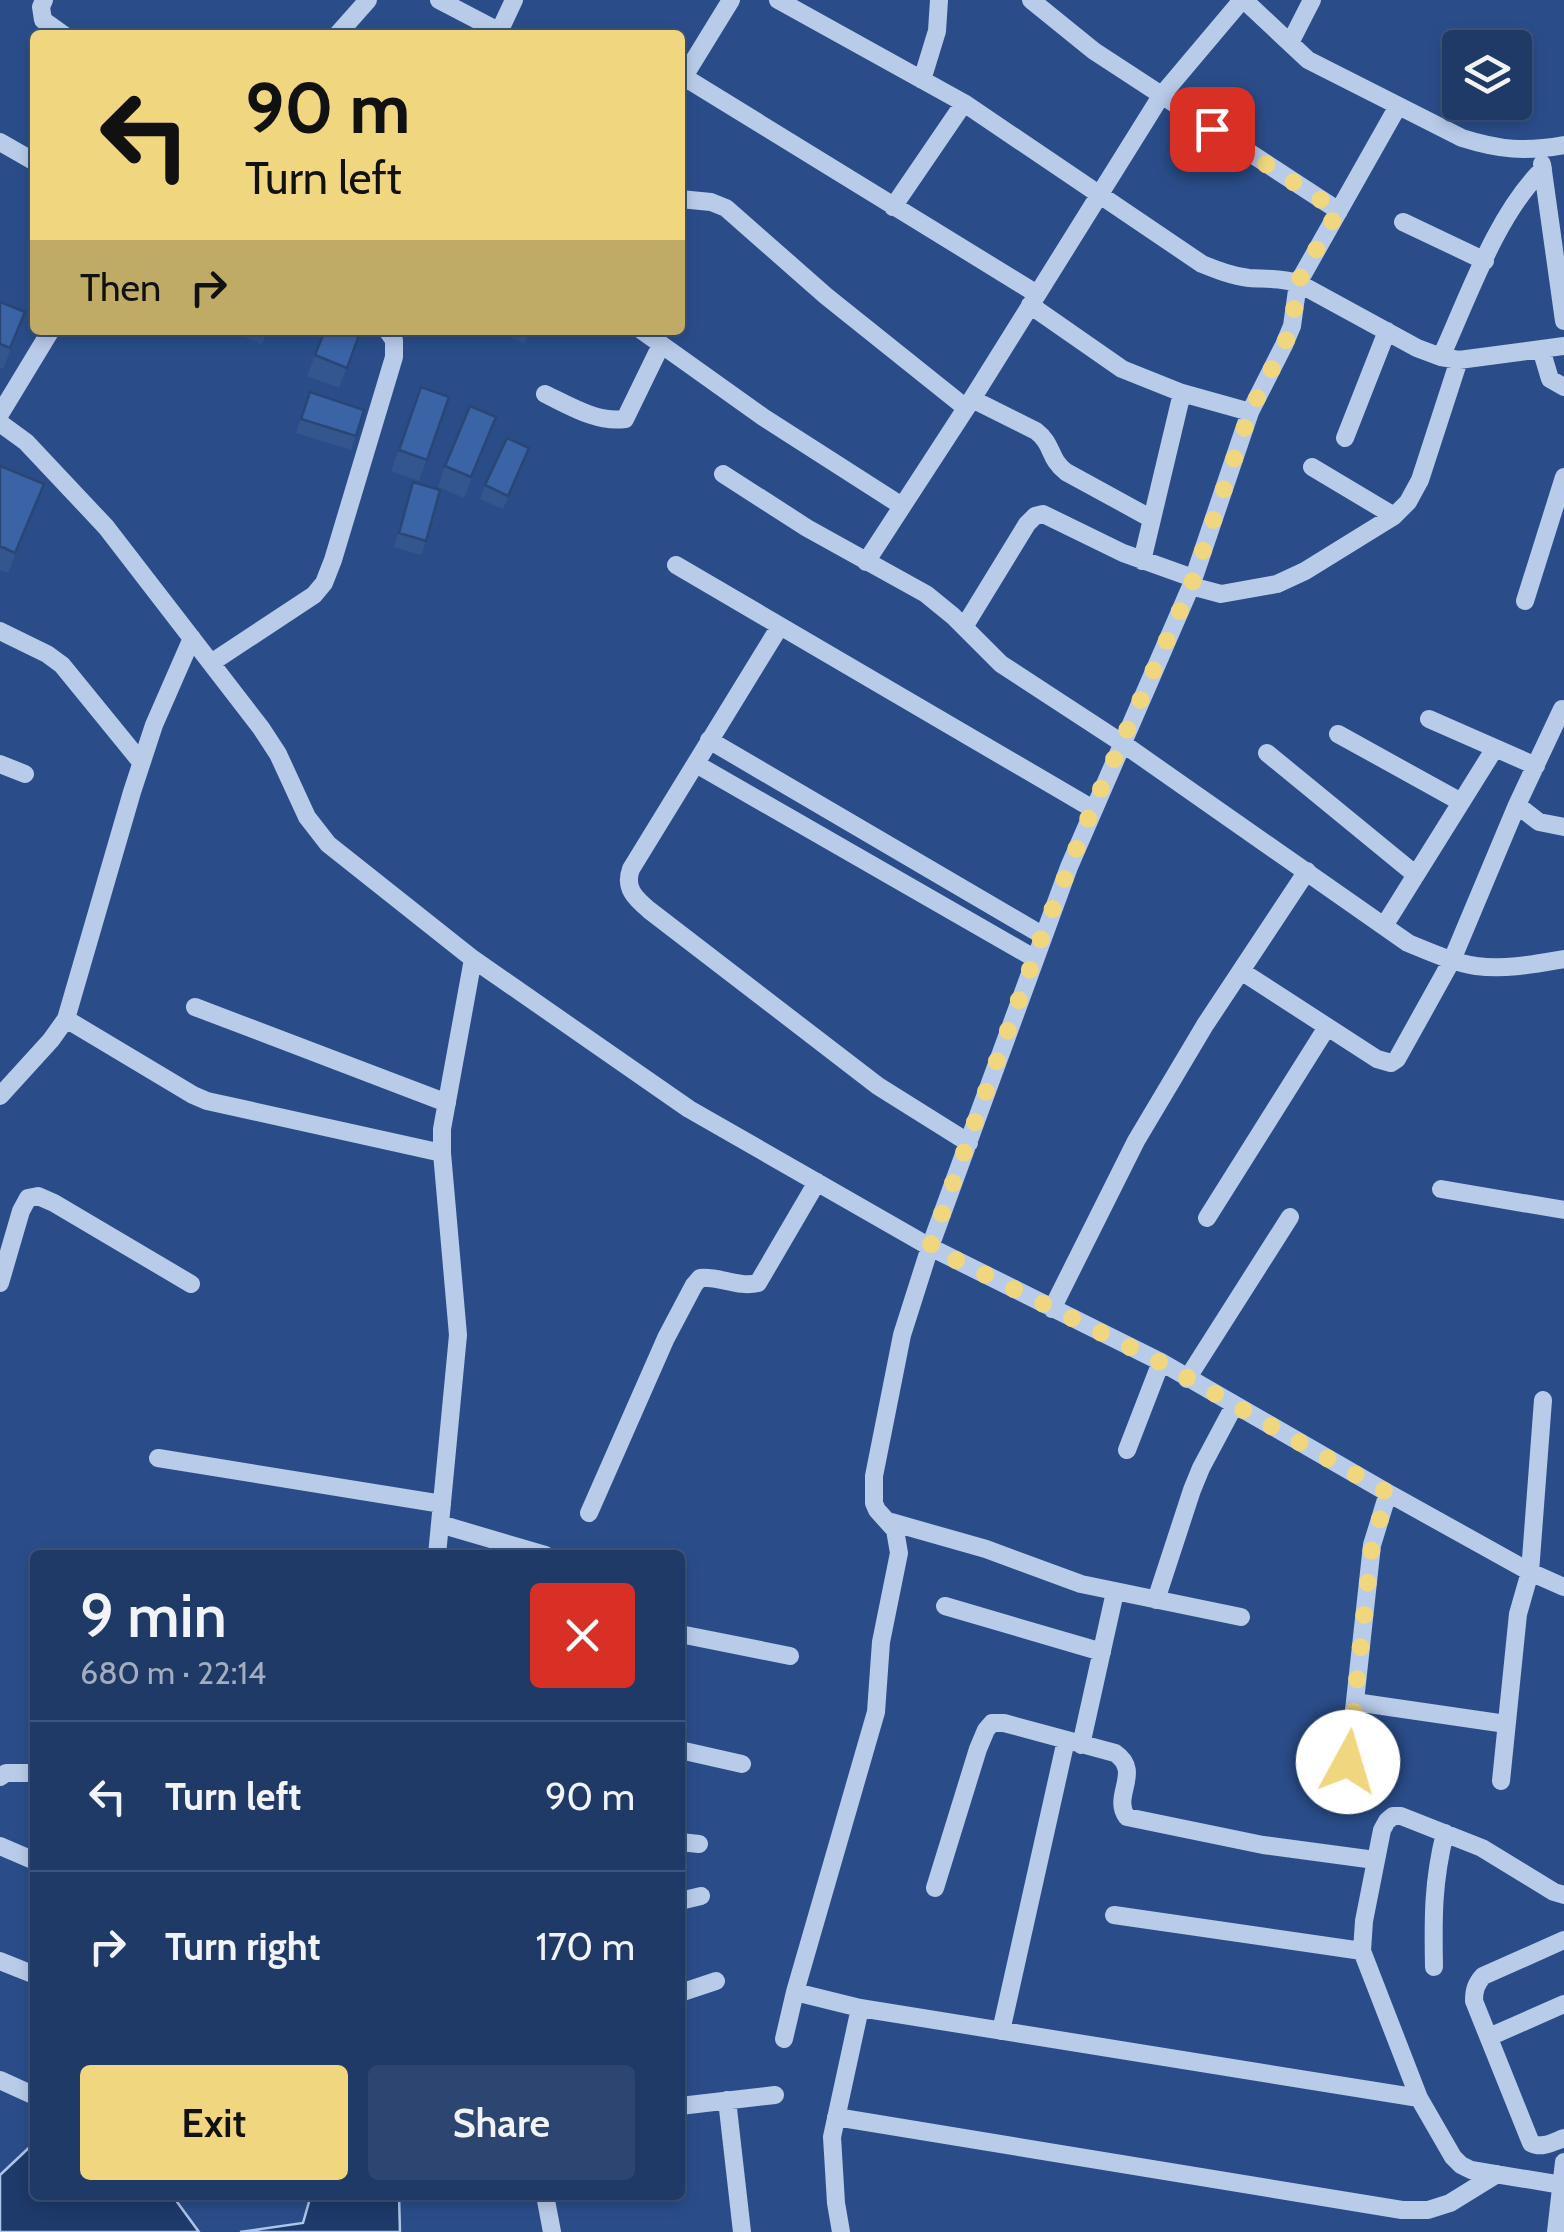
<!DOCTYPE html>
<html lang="en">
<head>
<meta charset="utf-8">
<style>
  body { margin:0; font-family:Cabin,sans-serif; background:#2d4571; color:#f1f3f6; height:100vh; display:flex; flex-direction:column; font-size:38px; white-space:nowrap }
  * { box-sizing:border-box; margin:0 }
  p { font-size:32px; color:#a2adc0 }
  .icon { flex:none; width:55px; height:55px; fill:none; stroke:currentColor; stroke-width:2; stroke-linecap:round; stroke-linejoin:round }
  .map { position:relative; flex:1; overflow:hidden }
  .panel { position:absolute; left:30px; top:1550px; width:655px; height:650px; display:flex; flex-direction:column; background:#203a68; border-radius:10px; box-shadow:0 5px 15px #0003,0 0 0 2px #3d547c }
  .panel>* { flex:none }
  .top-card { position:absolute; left:30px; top:30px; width:655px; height:305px; border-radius:10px; box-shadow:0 5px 15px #0003,0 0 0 2px #3d547c; background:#efd67f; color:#111; overflow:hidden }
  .fabs { position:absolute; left:1442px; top:30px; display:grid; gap:20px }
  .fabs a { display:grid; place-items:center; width:90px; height:90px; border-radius:10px; background:#203a68; box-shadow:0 5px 15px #0003,0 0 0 2px #3d547c; font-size:50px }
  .pin { position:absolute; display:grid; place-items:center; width:85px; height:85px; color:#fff; margin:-42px; border-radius:20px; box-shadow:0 5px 15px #0006 }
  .me { position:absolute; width:110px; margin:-55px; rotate:6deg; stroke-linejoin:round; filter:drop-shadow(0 0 8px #0008) }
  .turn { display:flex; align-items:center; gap:35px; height:210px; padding:0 50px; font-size:45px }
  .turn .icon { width:130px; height:130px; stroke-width:2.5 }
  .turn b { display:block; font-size:70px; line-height:85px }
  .then { display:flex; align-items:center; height:95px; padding:0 50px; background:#0003; gap:20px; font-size:38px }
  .round { display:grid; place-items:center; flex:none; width:105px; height:105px; border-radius:10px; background:#2d4571 }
  .summary { display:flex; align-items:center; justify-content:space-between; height:170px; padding:0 50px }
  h1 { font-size:60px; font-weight:600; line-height:75px }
  .primary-button { display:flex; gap:20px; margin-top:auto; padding:20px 50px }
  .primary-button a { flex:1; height:115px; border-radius:10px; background:#efd67f; color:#111; font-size:40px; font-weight:600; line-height:115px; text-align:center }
  .primary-button a+a { background:#2d4571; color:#f1f3f6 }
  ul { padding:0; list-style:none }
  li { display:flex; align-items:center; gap:30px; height:150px; padding:0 50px; border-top:2px solid #3d547c }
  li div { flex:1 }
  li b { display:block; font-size:38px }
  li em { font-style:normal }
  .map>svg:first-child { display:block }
  .water { fill:#1e3a6b; stroke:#adc5e9; stroke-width:2.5 }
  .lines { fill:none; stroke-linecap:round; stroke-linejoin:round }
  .minor { stroke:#b8cbe9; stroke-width:18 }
  .wall { fill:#33568f }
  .building { fill:#3b64a6; stroke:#294674; stroke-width:2.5 }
  .route { stroke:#efd67f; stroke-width:18; stroke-dasharray:0 32.4 }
</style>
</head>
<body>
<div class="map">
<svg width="1564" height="2232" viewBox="0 0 1564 2232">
  <rect width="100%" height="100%" fill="#2a4d8a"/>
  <path class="water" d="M 35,2142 L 35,2195 L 172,2195 L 199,2232 L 0,2232 L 0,2175 Z
    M 311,2195 L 399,2195 L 400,2232 L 240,2232 L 303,2223 Z"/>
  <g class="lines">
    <path class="minor" d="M 44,0 L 41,7 L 43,20 L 64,35
      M 439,0 L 506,35
      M 778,0 L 964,103 L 1202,264 C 1217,270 1232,276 1249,278 C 1266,279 1281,278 1298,283 L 1417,348 L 1441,357 L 1459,360 L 1564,346
      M 1031,0 L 1094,51 L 1339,211
      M 1244,0 L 1308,60 L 1462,138 C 1500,150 1525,152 1564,145
      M 499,32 L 514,0
      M 337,35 L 368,0
      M 1290,43 L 1312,0
      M 684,77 L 1037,294
      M 922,80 L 937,31 L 939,0
      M 680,83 L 731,0
      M 0,142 L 35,162
      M 1542,164 L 1564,321
      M 680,199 L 711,202 L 726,208 L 826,296 L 966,408
      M 893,207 L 964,103
      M 1403,222 L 1485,261
      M 1030,305 L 1122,369 L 1182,393 L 1250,412
      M 641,330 L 763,417 L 902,506
      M 1541,349 L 1550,379 L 1564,387
      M 1441,357 C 1468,298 1496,215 1543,169
      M 545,394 C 570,406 597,423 625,419 L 661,345
      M 972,399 L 1036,431 C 1054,445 1048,458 1066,472 L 1152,519
      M 0,414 L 51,330
      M 0,423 L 26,442 L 106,527 L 261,728 L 278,754 L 307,817 L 328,844 L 473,959 L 689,1109 L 930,1247 L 1161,1362 L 1388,1493 L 1530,1572 L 1564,1587
      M 1345,438 L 1387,331
      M 1312,467 L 1394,516
      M 723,474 L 807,528 L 926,594 L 953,616 L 1001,664 L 1122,743 L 1408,943 C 1430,952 1452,962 1476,966 C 1506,970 1535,964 1564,959
      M 1142,561 L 1182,393
      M 866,562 L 972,399 L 1161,96 L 1242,0
      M 676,565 L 1093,809
      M 1191,586 L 1221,594 L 1277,584 L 1305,571 L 1394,516 L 1408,502 L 1420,480 L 1459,360
      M 1525,601 L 1564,477
      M 780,626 L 631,869 C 624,888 635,898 649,910 L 878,1086 L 969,1143
      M 964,627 L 1027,524 L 1035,516 L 1043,514 L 1123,553 L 1193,578
      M 0,631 L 47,654 L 62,665 L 141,762
      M 211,663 L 314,595 L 324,583 L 333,560 L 394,357 L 394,340 L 387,330
      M 1562,709 L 1517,805 L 1539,822 L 1564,827
      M 1429,719 L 1536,766
      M 1338,734 L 1461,802
      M 709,740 L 1042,935
      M 1267,753 L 1416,875
      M 0,764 L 25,774
      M 696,764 L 1034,958
      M 1384,926 L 1495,748
      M 1241,971 L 1377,1059 L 1391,1063 L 1397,1059 L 1452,960 L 1517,805
      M 195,1007 L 447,1103
      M 66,1019 L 193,1095 L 207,1101 L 442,1153
      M 0,1096 L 51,1040 L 66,1019 L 132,792 L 154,725 L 192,638
      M 1441,1189 L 1564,1210
      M 1207,1218 L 1327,1027
      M 0,1283 L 21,1211 L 28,1198 L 38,1196 L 54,1203 L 191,1284
      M 1052,1309 L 1136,1141 L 1205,1025 L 1307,871
      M 1187,1379 L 1290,1217
      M 1127,1450 L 1161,1362
      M 158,1458 L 442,1504
      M 589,1513 L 666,1338 L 694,1285 L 700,1278 C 720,1276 738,1288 758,1283 L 817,1182
      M 891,1522 L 986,1549 L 1081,1584 L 1241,1617
      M 440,1524 L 545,1555
      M 437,1555 L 458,1335 L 442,1153 L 442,1129 L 473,959
      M 1156,1600 L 1192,1490 L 1201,1468 L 1234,1406
      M 945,1606 L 1102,1652
      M 680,1634 L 790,1656
      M 1355,1702 L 1506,1724
      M 1081,1745 L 1115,1592
      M 680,1750 L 742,1764
      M 0,1777 L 6,1773 L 35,1773
      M 1501,1781 L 1518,1614 L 1530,1572 L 1543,1400
      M 1345,1793 L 1372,1545 L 1388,1493
      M 680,1842 L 699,1844
      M 0,1846 L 35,1861
      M 935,1888 L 978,1749 L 986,1730 L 992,1723 L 1004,1723 L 1115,1753 C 1143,1772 1111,1796 1127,1817 L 1263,1845 L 1375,1860
      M 680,1901 L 701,1896
      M 1114,1915 L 1362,1951
      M 1564,1940 L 1483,1976 C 1476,1984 1474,1990 1474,2001 L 1531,2143 C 1542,2149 1553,2142 1564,2138
      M 0,1961 L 35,1975
      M 1434,1967 C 1433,1917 1433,1881 1445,1833
      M 795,1992 L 860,2008 L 1419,2098
      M 680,1993 L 716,1981
      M 1001,2031 L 1066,1740
      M 1489,2037 L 1564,2004
      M 784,2039 L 795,1992 L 876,1712 L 881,1642 L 899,1553 L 895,1530 L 877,1510 L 874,1503 L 874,1476 L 902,1335 L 930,1247 L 1069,867 L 1191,586 L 1250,412 L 1284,345 L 1292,326 L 1298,283 L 1398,106
      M 0,2080 L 35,2096
      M 727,2100 L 742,2232
      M 680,2106 L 775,2095
      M 836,2117 L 1402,2210 L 1428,2210 L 1450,2203 L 1497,2174
      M 1562,2185 L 1471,2170 L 1461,2165 L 1453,2157 L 1419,2098 L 1362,1951 L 1364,1921 L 1382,1830 L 1387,1821 L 1393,1816 L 1401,1816 L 1482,1848 L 1554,1892 L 1564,1895
      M 545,2195 L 552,2232
      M 841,2232 L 836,2203 L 832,2137 L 860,2008
      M 1556,2232 L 1564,2162"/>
  </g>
  <path class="wall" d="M 0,302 L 25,312 L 3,369 L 0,368 Z
    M 236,330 L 268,330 L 262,344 L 234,333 Z
    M 325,330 L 361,330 L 339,388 L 307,376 Z
    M 508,330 L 531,330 L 524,344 L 506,335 Z
    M 421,387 L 449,397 L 419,481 L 391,471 Z
    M 310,392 L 364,410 L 351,450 L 296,433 Z
    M 496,417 L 464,498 L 438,487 L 445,466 Z
    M 524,462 L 503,509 L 480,499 L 485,485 Z
    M 0,466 L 44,484 L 8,573 L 0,570 Z
    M 413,482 L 426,541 L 421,555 L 394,547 Z"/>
  <path class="building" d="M 0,302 L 25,312 L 10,348 L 0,344 Z
    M 325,330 L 361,330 L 347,368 L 315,355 Z
    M 421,387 L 449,397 L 427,460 L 399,450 Z
    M 310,392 L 364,410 L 356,436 L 301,419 Z
    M 470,406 L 496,417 L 471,477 L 445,466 Z
    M 507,438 L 529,448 L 508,496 L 485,485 Z
    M 0,466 L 44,484 L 15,553 L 0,546 Z
    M 413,482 L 440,490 L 426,541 L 399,533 Z"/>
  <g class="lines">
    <path class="route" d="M 1212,129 L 1338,211 L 1298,282 L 1292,326 L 1284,345 L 1250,412 L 1191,586 L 1092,809 L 1042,936 L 930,1247 L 1160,1362 L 1388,1493 L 1372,1545 L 1348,1762"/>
  </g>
</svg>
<div class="fabs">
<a><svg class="icon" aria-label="layers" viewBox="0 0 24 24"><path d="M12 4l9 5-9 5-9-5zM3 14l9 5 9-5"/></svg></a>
</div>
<div class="pin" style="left:1212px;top:129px;background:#d93025"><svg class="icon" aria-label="arrive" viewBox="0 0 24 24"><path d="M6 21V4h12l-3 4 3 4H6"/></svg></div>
<svg class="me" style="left:1348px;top:1762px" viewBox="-20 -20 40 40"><circle r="19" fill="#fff"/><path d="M0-13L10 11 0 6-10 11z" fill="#efd67f"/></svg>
<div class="top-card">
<div class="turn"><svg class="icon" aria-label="left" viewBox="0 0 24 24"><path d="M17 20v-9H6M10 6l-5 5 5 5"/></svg><div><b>90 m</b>Turn left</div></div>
<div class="then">Then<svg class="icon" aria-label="right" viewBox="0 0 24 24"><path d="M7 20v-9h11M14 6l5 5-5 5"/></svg></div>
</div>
<section class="panel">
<div class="summary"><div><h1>9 min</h1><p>680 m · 22:14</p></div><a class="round" style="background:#d93025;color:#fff"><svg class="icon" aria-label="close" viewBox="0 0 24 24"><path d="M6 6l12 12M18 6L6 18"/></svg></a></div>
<ul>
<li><svg class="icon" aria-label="left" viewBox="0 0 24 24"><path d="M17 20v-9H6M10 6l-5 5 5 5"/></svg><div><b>Turn left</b></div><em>90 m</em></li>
<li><svg class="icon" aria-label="right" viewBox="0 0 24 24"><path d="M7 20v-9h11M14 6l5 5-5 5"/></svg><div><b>Turn right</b></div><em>170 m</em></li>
</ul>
<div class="primary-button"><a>Exit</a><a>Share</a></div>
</section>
</div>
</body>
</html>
